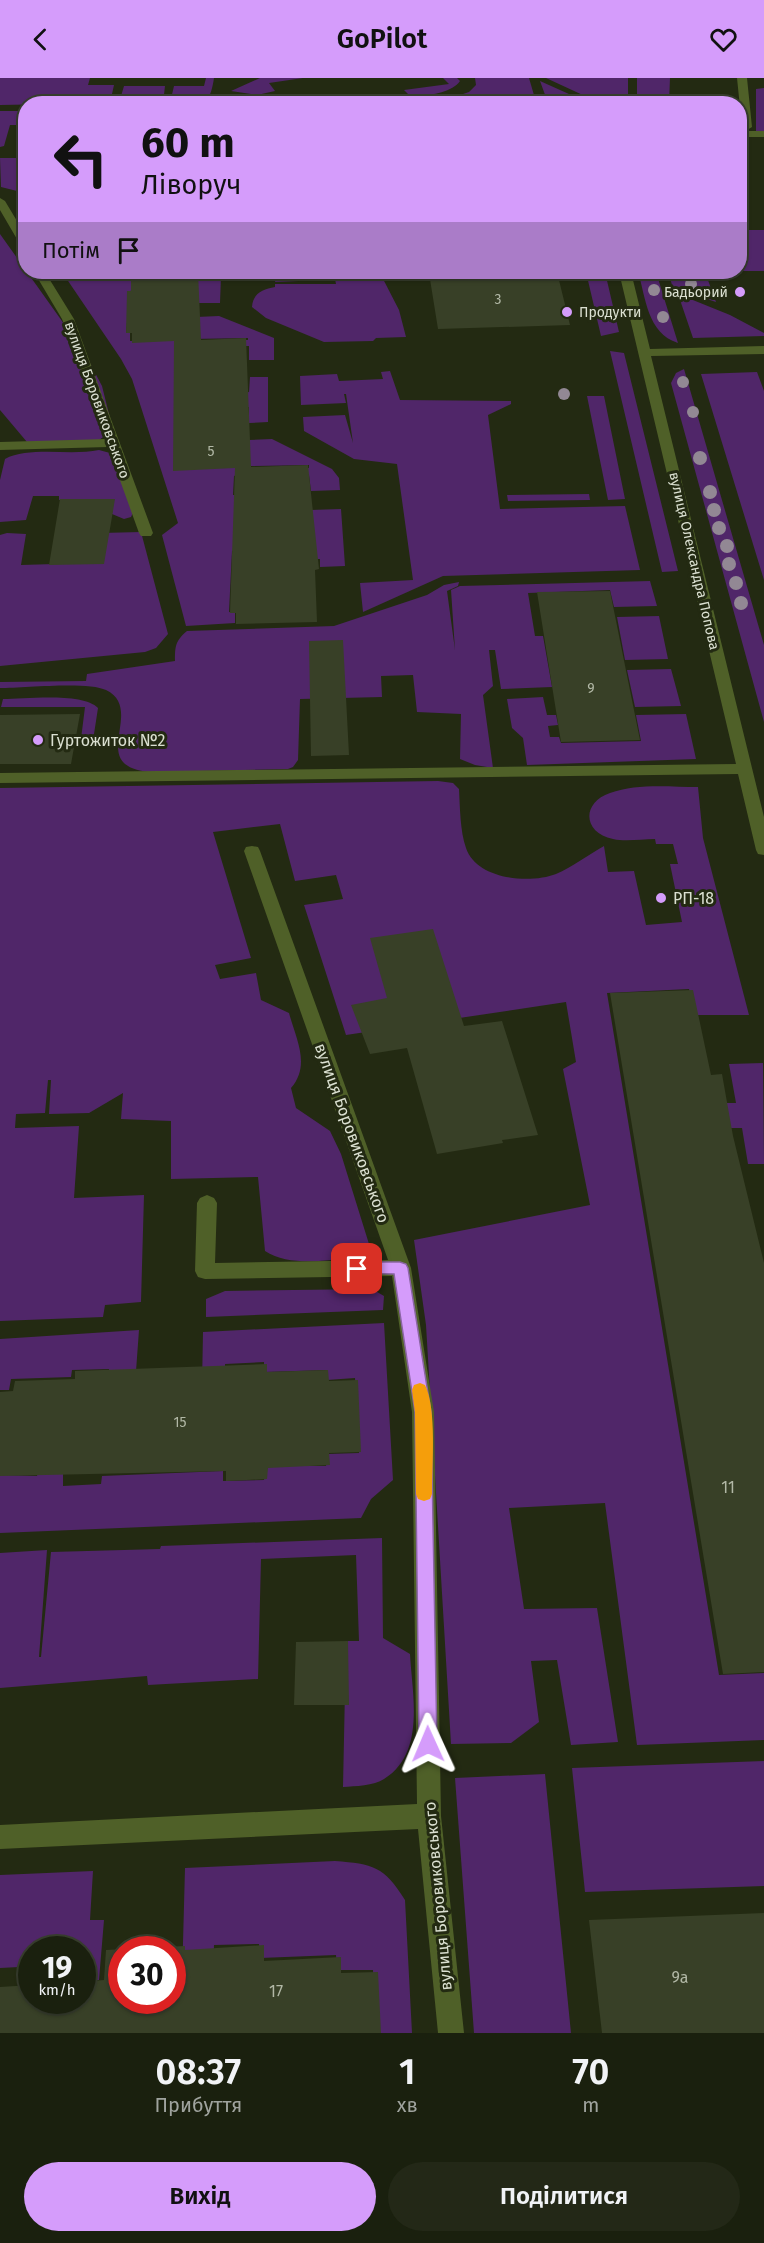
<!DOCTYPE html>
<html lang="uk">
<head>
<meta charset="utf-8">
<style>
  body { margin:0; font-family:"Fira Sans",sans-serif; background:#232817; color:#f1f3f6; height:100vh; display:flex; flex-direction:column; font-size:22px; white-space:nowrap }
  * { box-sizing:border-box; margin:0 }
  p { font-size:20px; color:#9fa39e }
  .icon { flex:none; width:33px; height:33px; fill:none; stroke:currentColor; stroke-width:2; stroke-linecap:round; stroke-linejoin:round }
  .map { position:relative; height:1955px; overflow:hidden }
  .sheet { display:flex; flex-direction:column; background:#1a200e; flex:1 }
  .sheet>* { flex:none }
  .banner { position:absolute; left:18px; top:18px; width:729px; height:183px; border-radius:24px; box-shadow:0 2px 4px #0004,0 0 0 2px #383e2e; background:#d59cfb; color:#111; overflow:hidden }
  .speed { position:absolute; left:18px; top:1858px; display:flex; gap:12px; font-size:30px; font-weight:700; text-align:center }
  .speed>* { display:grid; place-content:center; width:78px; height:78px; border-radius:50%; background:#1a200e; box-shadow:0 2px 4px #0004,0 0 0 2px #383e2e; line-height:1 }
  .speed small { font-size:15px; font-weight:400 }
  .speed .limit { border:9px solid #d22; background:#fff; color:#111 }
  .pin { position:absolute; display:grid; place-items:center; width:51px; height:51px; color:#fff; margin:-26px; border-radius:12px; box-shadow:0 3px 9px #0006 }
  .me { position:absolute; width:66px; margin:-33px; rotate:359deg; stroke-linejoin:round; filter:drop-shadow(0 0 4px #0008) }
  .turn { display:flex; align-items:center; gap:21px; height:126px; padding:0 24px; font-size:27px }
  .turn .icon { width:78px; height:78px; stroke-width:2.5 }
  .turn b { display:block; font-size:42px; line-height:51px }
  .then { display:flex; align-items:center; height:57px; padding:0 24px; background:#0003; gap:12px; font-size:22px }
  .eta { display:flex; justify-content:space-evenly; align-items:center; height:102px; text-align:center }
  .eta b { font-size:36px; font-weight:600; line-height:42px }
  .action { display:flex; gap:12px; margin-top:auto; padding:12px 24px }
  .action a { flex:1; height:69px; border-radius:36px; background:#d59cfb; color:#111; font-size:24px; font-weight:600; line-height:69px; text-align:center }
  .action a+a { background:#232817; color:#f1f3f6 }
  header { display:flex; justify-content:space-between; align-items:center; height:78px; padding:0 24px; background:#d59cfb; color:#111; font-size:27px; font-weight:600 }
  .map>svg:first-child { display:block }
  .green { fill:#502669 }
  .building { fill:#384027; fill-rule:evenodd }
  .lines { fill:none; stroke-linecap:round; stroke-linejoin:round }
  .minor { fill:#4f6028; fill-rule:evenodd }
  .tree { fill:#928894 }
  .route { fill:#d59cfb; stroke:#8a65a3; stroke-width:1.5 }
  .slow { fill:#f59e0b }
  .poi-dot { fill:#d59cfb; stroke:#232a12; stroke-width:2 }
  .labels { text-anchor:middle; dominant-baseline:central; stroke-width:6; stroke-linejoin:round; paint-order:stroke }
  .far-poi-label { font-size:14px; fill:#dbe0d1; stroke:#232a12; text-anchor:end }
  .number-label { font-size:14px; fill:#b2b8a6 }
  .far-street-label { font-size:14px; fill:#dbe0d1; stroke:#232a12 }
  .poi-label { font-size:16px; fill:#dbe0d1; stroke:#232a12; text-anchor:start }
  .street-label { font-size:16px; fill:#dbe0d1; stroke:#232a12 }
  .near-number-label { font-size:16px; fill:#b2b8a6 }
</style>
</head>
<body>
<header><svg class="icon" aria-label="back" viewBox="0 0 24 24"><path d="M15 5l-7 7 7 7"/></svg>GoPilot<svg class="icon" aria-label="heart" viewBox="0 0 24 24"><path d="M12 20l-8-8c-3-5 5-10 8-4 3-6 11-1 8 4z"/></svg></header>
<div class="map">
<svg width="764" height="1955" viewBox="0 0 764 1955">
  <rect width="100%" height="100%" fill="#232a12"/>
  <path class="green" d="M 0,0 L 90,0 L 88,7 L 114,7 L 110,25 L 0,27 Z
    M 206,0 L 214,0 C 209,33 200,26 170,25 L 174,8 L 204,8 Z
    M 260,0 L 303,0 L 269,5 L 275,13 L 257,17 L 231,13 Z
    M 443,0 L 457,0 L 460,3 C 451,16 423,19 409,17 L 404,12 L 449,6 Z
    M 475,0 L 529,0 L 536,24 L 529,25 L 460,17 L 469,14 L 476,7 Z
    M 546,0 L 628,0 L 628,25 L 600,25 Z
    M 637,0 L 670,0 L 669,25 L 637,25 Z
    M 540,3 L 589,25 L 548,25 Z
    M 124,8 L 165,8 L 163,25 L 119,25 Z
    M 764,10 L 764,54 L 756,53 L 756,11 Z
    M 0,33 L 26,33 L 25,47 L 10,47 L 4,68 L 0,69 Z
    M 0,80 L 25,80 L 25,115 L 1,109 Z
    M 740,152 L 764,152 L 764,193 L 740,193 Z
    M 0,156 L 84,274 L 102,308 L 113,352 L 99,362 L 27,364 L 0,332 Z
    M 62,194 L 132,194 L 135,212 L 130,213 L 126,255 L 130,255 L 130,263 L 186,262 L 238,389 L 237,397 L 234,398 L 233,417 L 238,417 L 236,472 L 232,473 L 229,534 L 235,535 L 235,545 L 186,548 L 162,457 L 178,445 L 132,301 L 121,281 Z
    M 200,194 L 216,194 L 221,198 L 220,225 L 196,225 L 193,199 L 200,198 Z
    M 277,194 L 393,194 L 381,197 L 399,232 L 406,259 L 376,260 L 373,263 L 324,264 L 266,240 L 252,229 C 253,215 263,211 275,209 L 275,206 L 336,206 L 334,196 L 322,196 L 322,202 L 275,204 Z
    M 586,194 L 605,194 L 619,254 L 601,258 Z
    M 638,194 L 656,194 L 678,265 C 647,255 646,220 638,194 Z
    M 668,194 L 713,194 L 705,194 L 716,224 L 673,210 Z
    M 678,216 L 730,237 L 764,255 L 764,258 L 693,260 Z
    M 219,238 L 274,260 L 274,282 L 249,282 L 249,268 L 244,268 L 243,262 L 248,262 L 248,260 L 189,261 L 196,239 Z
    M 610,273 L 624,275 L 678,493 L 662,494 Z
    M 684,291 L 764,567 L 764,644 L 671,305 L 676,295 Z
    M 390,293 L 400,322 L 511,323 L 511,326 L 488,337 L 500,431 L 625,428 L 640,492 L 443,498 L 363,534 L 360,505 L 413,502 L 397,386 L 354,381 L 304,353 L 303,339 L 345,337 L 353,365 L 346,316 L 344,316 L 346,325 L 301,327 L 300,298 L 337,296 L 339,303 L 383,301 L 381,294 Z
    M 757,294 L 764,313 L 764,502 L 701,296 Z
    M 250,299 L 268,299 L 268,344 L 249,345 L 249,329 L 242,329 L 243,315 L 249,314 Z
    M 587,318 L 604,318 L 625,421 L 608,422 Z
    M 272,361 L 332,391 L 339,400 L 340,412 L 311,413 L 309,397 L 302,397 L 302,390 L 309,390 L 309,387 L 250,388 L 248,362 Z
    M 99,372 L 121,378 L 135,430 L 131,439 L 124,441 L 112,436 L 114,421 L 59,422 L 59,418 L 33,418 L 26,442 L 0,444 L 0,402 L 5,381 C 29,368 71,378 99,372 Z
    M 589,416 L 590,422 L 508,423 L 507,417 Z
    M 341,431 L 345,488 L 320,489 L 320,481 L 312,481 L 310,432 Z
    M 141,454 L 168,556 L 156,570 L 145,574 L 0,588 L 0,457 L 7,455 L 26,456 L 21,487 L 55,486 L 60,456 Z
    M 650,503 L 657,528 L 614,529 L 610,512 L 528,515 L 535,558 L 543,558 L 552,609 L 501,611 L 495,572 L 489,572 L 493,608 L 483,617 L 493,690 L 475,687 L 460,681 L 461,636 L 417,634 L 413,597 L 381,598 L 382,619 L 300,621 L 298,682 L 293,689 L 288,691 L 151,694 C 84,689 147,632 106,612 C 88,603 23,610 0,610 L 0,604 L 86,603 L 87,596 L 175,583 C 175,569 175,563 187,553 L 334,548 L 427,517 L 444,507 L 459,504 L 458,508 L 447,513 L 455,572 L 451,512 L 460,508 Z
    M 659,538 L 668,581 L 625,582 L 617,539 Z
    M 671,591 L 681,628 L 635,629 L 627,592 Z
    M 543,619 L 547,637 L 556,637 L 558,647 L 548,648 L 550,659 L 559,659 L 561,665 L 641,663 L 636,637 L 686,636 L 696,681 L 527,687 L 523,660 L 512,650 L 507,621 Z
    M 3,621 C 25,621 83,614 98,630 L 92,669 L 80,669 L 85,629 L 1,629 Z
    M 438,703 L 453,705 L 459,711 C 460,729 460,753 466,770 C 477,802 530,806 556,796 C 572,789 588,777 604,768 L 608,794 L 634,793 L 646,847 L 682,844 L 670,786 L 678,786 L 673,766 L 656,766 L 655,761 C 641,761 626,764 613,761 C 583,755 581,725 610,715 C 637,705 670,709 698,709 L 703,760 L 749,937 L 695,937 L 689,911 L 607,915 L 719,1597 L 764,1595 L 764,1662 L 637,1667 L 605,1425 L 509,1430 L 524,1531 L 597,1530 L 618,1664 L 571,1667 L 557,1582 L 531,1583 L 539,1644 L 511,1665 L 451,1666 L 426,1247 L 414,1162 L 590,1127 L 563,991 L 576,984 L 566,924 L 346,957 L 304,827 L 343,821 L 336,797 L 295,803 L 280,746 L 213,754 L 251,880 L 215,887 L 220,901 L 256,895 L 261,922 L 289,935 C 296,961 311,987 291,1010 L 296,1030 L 330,1053 L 341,1076 L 369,1166 L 367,1174 L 361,1180 C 330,1181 291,1190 265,1173 L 258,1099 L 171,1101 L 171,1043 L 121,1041 L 123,1015 L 89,1035 L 49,1036 L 51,1002 L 48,1002 L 45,1035 L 16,1036 L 15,1050 L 79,1048 L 74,1120 L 144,1117 L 141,1224 L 105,1227 L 103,1239 L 0,1243 L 0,710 Z
    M 763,985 L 764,1086 L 748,1086 L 742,1050 L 729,1050 L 724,1025 L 736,1025 L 729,986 Z
    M 372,1211 L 384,1218 L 383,1232 L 206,1239 L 206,1221 L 225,1213 Z
    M 384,1245 L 393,1402 L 371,1421 L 361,1440 L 0,1455 L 0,1397 L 37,1398 L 39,1389 L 63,1388 L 63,1408 L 101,1406 L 102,1398 L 223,1393 L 223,1403 L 264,1402 L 266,1379 L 289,1388 L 326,1388 L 328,1376 L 359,1375 L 355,1300 L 327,1302 L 327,1292 L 264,1294 L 264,1284 L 225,1286 L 225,1305 L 202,1307 L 203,1254 Z
    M 139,1252 L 135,1307 L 108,1308 L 109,1291 L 72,1292 L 71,1299 L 11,1301 L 9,1312 L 0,1312 L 0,1261 Z
    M 382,1460 L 383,1560 L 410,1576 C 412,1616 426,1675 384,1701 C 374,1708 355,1708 343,1709 L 346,1563 L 359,1563 L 356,1477 L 261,1481 L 258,1601 L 148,1607 L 147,1598 L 0,1610 L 0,1475 L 47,1472 L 39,1579 L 41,1579 L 51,1474 L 160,1471 L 161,1468 Z
    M 764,1683 L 764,1808 L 585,1814 L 572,1690 Z
    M 545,1696 L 571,1955 L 474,1955 L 455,1700 Z
    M 335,1783 C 373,1786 384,1788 405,1822 L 412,1955 L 375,1955 L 373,1892 L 337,1892 L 336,1877 L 260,1880 L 259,1866 L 214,1867 L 213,1900 L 182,1902 L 185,1790 Z
    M 93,1793 L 90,1842 L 104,1842 L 99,1902 L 83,1903 L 82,1872 L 32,1872 L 31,1878 L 21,1878 L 19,1889 L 0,1890 L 0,1797 Z"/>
  <path class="building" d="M 131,194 L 198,194 L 201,262 L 246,260 L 251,389 L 308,387 L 319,491 L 315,492 L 317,544 L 236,546 L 236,535 L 230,535 L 235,390 L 173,393 L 174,263 L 132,265 L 132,255 L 126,255 L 127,213 L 131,213 Z
    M 557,194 L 570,247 L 438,251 L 429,195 Z
    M 60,421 L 115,421 L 104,486 L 49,487 Z
    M 610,513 L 640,662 L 561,664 L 537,514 Z
    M 343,562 L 349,677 L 311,678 L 309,563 Z
    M 80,636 L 71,686 L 0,686 L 0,637 Z
    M 433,851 L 464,948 L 502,943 L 538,1057 L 502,1062 L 503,1065 L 437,1076 L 407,970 L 370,976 L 351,927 L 387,920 L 370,860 Z
    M 693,912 L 711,997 L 722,996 L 733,1058 L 764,1185 L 764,1594 L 723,1596 L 610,915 Z
    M 267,1286 L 267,1294 L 328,1292 L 329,1303 L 358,1302 L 361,1374 L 329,1375 L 330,1387 L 268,1390 L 267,1401 L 226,1403 L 226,1393 L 0,1398 L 0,1314 L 13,1313 L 15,1303 L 75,1301 L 75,1293 Z
    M 348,1563 L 349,1627 L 294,1627 L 296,1564 Z
    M 764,1835 L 764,1955 L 602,1955 L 589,1842 Z
    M 264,1867 L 264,1883 L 341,1879 L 341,1895 L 378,1894 L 381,1955 L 0,1955 L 0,1909 L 32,1907 L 32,1923 L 82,1923 L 82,1904 L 104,1902 L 106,1872 L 185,1868 L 185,1872 ZM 122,1872 L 172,1872 L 172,1923 L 122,1923 Z"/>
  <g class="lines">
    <path class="minor" d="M 737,0 L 747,0 L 752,49 L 747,52 L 742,49 Z
      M 740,53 L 764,53 L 764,59 L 740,59 Z
      M 0,120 L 5,123 L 26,158 L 26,171 L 21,168 L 0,132 Z
      M 34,194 L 45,194 L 74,241 L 153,455 L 151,458 L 141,458 L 139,455 L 108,369 L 0,372 L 0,364 L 106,361 L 62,241 Z
      M 619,194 L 631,194 L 650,271 L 764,268 L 764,276 L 651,278 L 764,739 L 764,777 L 758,776 L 756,772 L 738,696 L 0,705 L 0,695 L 736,686 Z
      M 252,768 L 258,769 L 260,773 L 411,1190 L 434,1334 L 441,1738 L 464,1955 L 438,1955 L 418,1751 L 0,1771 L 0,1747 L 417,1726 L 412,1334 L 392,1198 L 205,1201 L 198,1199 L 195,1193 L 197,1125 L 200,1120 L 207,1117 L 214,1120 L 217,1125 L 215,1185 L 388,1182 L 244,773 L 246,769 Z"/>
  </g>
  <g class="tree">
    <circle cx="691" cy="206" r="6"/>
    <circle cx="654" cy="212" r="6"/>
    <circle cx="663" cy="239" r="6"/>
    <circle cx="683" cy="304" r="6"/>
    <circle cx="564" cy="316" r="6"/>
    <circle cx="693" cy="334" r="6"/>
    <circle cx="700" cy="380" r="7"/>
    <circle cx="710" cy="414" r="7"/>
    <circle cx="714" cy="432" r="7"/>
    <circle cx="719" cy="450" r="7"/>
    <circle cx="727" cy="468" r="7"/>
    <circle cx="729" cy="486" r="7"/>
    <circle cx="736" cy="505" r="7"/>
    <circle cx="741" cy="525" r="7"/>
  </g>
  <path class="route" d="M 357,1184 L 400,1184 L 406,1186 L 408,1190 L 431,1334 L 437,1666 L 434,1673 L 428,1675 L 421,1673 L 419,1666 L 415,1334 L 394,1196 L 352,1195 L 350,1191 L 352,1186 Z"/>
  <path class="slow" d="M 420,1305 L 425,1307 C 437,1331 432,1388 432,1416 L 430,1421 L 424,1423 L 418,1421 L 416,1416 L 415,1334 L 412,1312 L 414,1307 Z"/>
  <g class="poi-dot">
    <circle cx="740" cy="214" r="6"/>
    <circle cx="567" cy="234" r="6"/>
    <circle cx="38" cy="662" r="6"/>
    <circle cx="661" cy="820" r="6"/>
  </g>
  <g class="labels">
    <g class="far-poi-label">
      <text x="728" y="214">Бадьорий</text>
      <text x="579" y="234" text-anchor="start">Продукти</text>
    </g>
    <g class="number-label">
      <text x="498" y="221">3</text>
      <text x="211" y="373">5</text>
      <text x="591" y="610">9</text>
      <text x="180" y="1344">15</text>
    </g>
    <g class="far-street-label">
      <text transform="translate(97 322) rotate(70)">вулиця Боровиковського</text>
      <text transform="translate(694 483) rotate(77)">вулиця Олександра Попова</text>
    </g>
    <g class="poi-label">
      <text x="50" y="662">Гуртожиток №2</text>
      <text x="673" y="820">РП-18</text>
    </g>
    <g class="street-label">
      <text transform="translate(352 1055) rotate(70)">вулиця Боровиковського</text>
      <text transform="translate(438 1818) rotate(-95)">вулиця Боровиковського</text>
    </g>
    <g class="near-number-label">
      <text x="728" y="1409">11</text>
      <text x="680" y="1899">9а</text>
      <text x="276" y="1913">17</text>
    </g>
  </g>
</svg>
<div class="speed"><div>19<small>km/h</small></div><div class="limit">30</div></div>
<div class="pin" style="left:357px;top:1191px;background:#d93025"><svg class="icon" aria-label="arrive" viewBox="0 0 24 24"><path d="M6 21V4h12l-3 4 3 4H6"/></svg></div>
<svg class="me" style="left:428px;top:1666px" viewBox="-20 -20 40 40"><path d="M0-17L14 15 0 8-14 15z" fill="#d59cfb" stroke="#fff" stroke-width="4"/></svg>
<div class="banner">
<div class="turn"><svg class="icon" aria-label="left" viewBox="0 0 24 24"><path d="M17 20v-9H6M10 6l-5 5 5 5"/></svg><div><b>60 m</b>Ліворуч</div></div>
<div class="then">Потім<svg class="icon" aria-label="arrive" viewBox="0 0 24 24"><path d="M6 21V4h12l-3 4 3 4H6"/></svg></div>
</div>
</div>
<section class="sheet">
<div class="eta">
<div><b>08:37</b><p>Прибуття</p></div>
<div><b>1</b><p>хв</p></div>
<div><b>70</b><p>m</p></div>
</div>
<div class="action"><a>Вихід</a><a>Поділитися</a></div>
</section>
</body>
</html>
